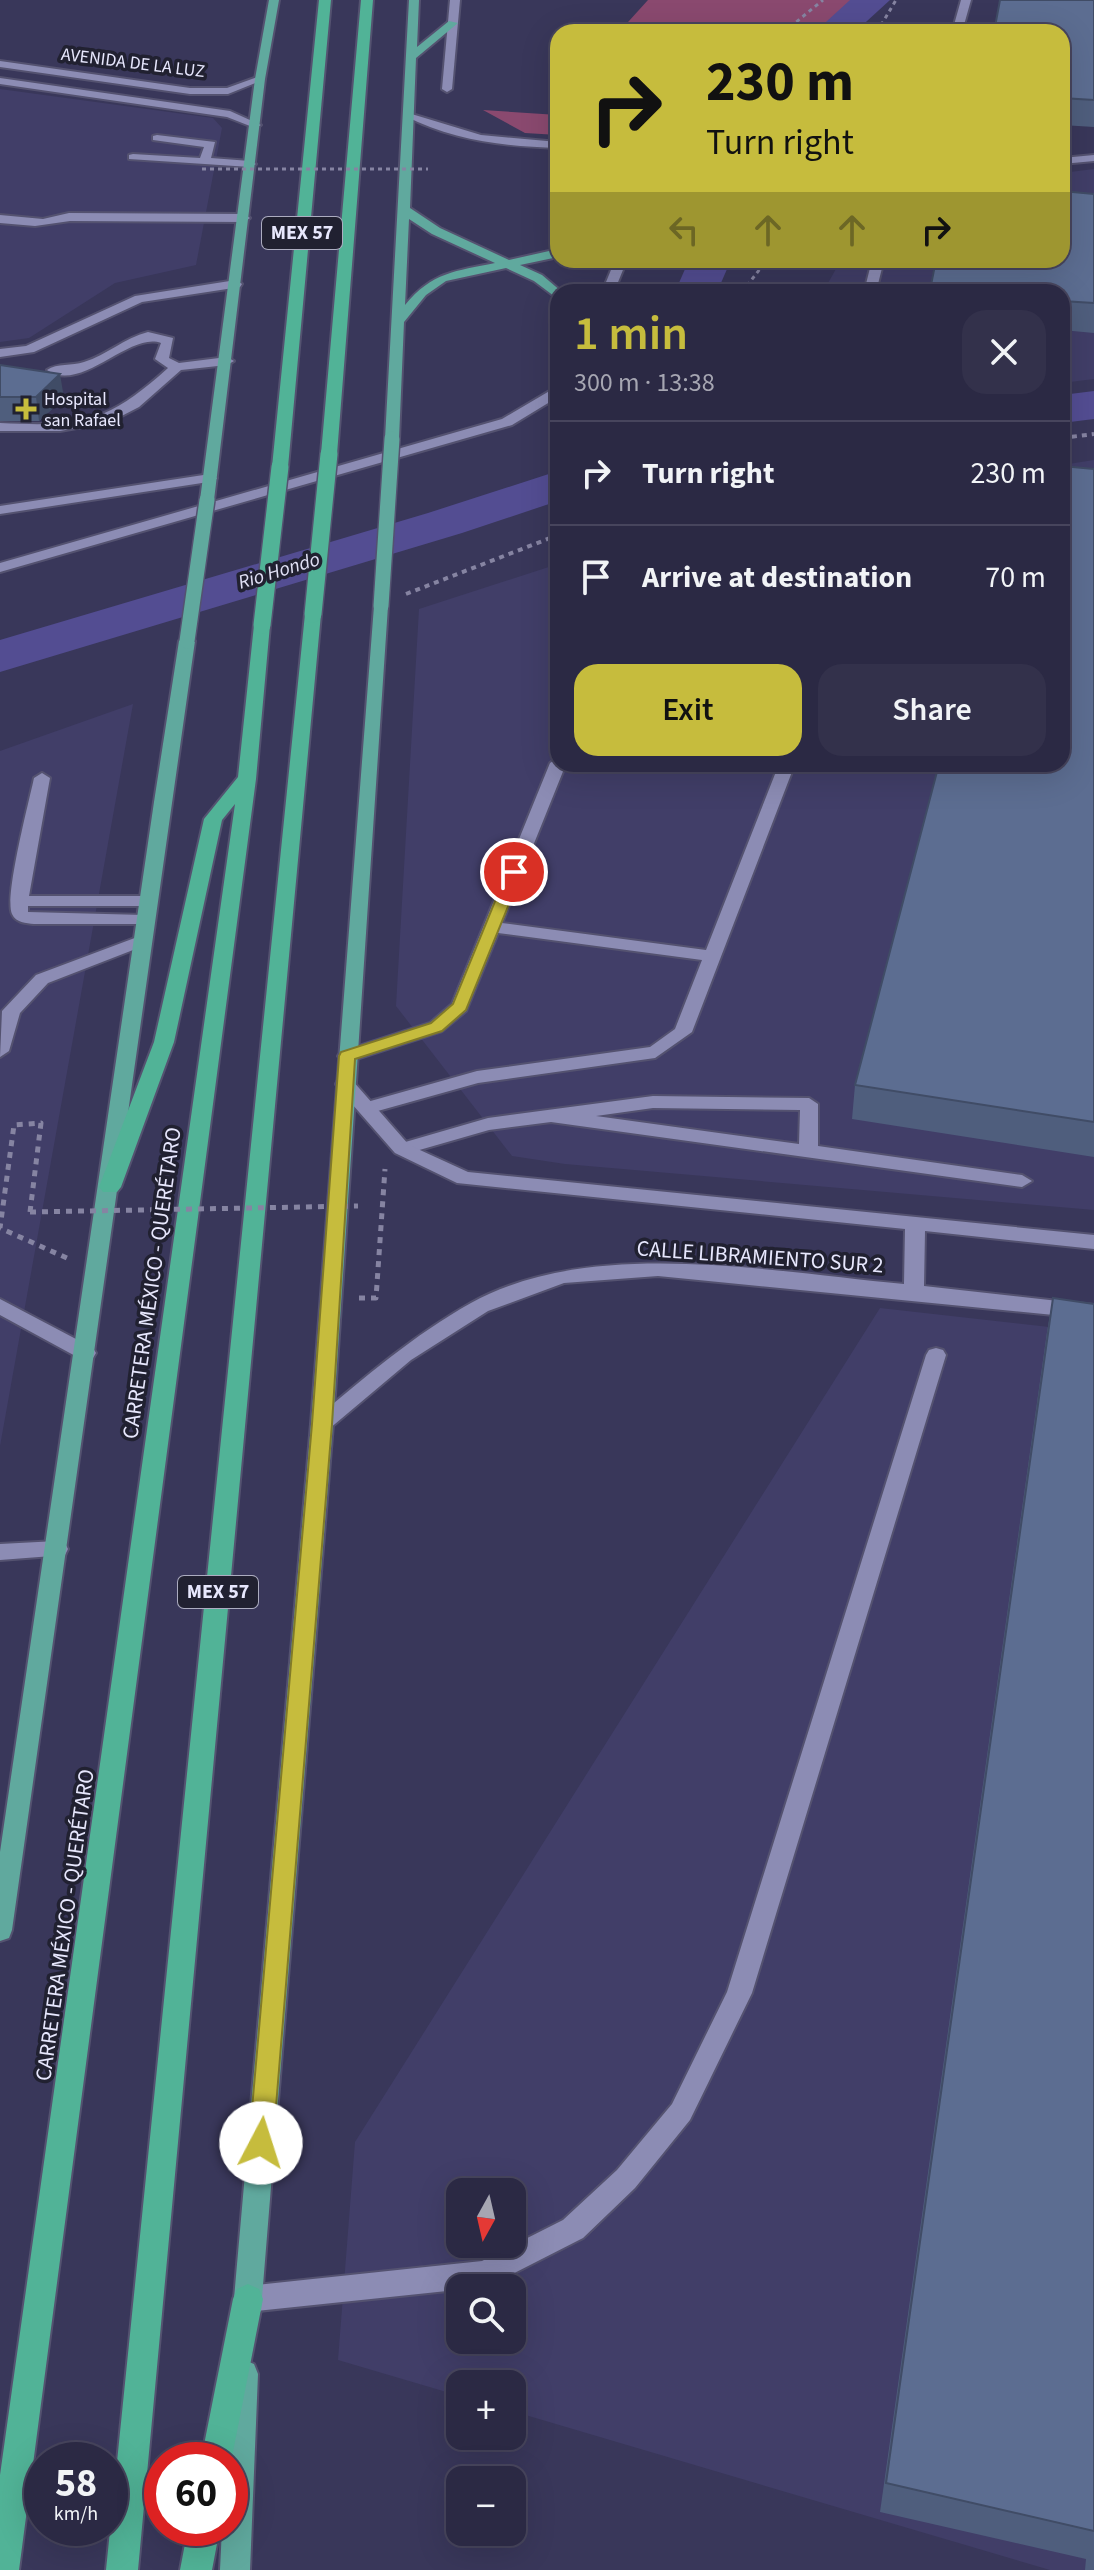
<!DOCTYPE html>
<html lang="en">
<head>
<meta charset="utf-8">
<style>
  body { margin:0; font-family:"Source Sans 3",sans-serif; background:#33314b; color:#f1f3f6; height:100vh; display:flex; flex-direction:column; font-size:30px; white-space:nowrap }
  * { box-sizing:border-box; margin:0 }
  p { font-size:26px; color:#a6a6b2 }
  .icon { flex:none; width:44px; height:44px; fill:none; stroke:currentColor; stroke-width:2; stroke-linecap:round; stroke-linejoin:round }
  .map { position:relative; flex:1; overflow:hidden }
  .details { position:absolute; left:550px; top:284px; width:520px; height:488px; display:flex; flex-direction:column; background:#2b2944; border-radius:24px; box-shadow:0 8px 32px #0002,0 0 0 2px #47455d }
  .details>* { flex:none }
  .banner { position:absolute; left:550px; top:24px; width:520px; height:244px; border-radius:24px; box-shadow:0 8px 32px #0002,0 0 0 2px #47455d; background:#c6bc3d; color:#111; overflow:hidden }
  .needle { width:52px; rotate:188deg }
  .controls { position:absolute; left:446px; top:2178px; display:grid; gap:16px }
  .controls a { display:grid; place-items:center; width:80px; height:80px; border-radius:16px; background:#2b2944; box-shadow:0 8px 32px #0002,0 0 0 2px #47455d; font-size:40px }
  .speed { position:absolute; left:24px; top:2442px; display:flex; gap:16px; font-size:40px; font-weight:700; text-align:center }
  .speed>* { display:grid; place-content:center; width:104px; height:104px; border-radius:50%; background:#2b2944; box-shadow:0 8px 32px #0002,0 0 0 2px #47455d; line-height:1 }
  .speed small { font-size:20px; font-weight:400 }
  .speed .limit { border:12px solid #d22; background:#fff; color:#111 }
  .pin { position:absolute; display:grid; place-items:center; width:68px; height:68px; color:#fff; margin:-34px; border:4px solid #fff; border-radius:50%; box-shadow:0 2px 8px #0007 }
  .me { position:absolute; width:88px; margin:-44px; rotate:5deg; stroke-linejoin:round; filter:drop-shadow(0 0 6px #0008) }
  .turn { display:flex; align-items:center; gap:28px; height:168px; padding:0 24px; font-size:36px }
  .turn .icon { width:104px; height:104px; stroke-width:2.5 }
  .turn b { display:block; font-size:56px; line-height:68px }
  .lanes { display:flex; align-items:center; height:76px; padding:0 24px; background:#0003; justify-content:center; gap:40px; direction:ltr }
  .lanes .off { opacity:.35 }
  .round { display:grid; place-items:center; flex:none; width:84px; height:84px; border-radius:24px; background:#33314b }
  .headline { display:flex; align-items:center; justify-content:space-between; height:136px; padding:0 24px }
  h1 { font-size:48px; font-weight:600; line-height:60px; color:#c6bc3d }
  .primary-button { display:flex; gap:16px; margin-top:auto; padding:16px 24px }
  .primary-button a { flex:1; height:92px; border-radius:24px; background:#c6bc3d; color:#111; font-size:32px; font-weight:600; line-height:92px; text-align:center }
  .primary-button a+a { background:#33314b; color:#f1f3f6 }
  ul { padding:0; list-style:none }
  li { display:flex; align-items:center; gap:24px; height:104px; padding:0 24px; border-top:2px solid #47455d }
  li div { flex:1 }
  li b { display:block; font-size:30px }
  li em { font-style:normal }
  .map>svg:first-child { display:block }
  .built { fill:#413e68; fill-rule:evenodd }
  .green { fill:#8a496f }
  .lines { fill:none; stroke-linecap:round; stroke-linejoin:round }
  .river { fill:#534d92; fill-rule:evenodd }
  .service-casing { stroke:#545270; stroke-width:4 }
  .minor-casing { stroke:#545270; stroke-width:4 }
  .secondary-casing { stroke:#545270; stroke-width:4 }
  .primary-casing { stroke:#545270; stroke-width:4 }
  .trunk-casing { stroke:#545270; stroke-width:4 }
  .path-far2 { stroke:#8684a2; stroke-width:3; stroke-dasharray:4 4; stroke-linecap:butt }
  .path-far1 { stroke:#8684a2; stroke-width:4; stroke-dasharray:5 5; stroke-linecap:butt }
  .path { stroke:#8684a2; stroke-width:5; stroke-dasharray:6 6; stroke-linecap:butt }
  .service { fill:#8c8cb4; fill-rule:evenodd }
  .minor { fill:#8c8cb4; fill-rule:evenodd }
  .secondary { fill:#8c8cb4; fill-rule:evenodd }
  .primary { fill:#60a99e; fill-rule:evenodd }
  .trunk { fill:#51b397; fill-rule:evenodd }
  .primary-bridge-casing { stroke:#545270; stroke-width:18; stroke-linecap:butt }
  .trunk-bridge-casing { stroke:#545270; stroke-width:20; stroke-linecap:butt }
  .path-bridge-far1 { stroke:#8684a2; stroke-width:3; stroke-dasharray:4 4; stroke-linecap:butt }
  .path-bridge { stroke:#8684a2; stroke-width:5; stroke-dasharray:6 6; stroke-linecap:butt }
  .primary-bridge { stroke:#60a99e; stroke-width:15 }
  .trunk-bridge { stroke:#51b397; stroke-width:17 }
  .wall { fill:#4f5e7d }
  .shaded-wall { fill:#404c66 }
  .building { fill:#5c6d91; stroke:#404c66; stroke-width:2 }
  .route { fill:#c6bc3d; stroke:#817a28; stroke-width:2 }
  .poi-dot { fill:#c6bc3d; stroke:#212131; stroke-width:3 }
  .labels { text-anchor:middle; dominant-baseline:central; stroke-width:7; stroke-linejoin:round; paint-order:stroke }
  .far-street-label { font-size:18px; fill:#e7e7fd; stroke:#212131 }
  .far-poi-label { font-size:18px; fill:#e7e7fd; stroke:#212131; text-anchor:start }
  .shield { fill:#212131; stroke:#acacc0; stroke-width:2 }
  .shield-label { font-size:20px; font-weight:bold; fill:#e7e7fd }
  .far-water-label { font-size:20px; font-style:italic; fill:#e0e0f5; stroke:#212131 }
  .street-label { font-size:22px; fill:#e7e7fd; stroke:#212131 }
</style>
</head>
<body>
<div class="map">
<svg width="1094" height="2570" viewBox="0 0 1094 2570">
  <rect width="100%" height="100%" fill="#39375a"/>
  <path class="built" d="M 0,89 L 213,118 L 222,128 L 196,265 L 115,283 L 29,338 L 0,342 Z
    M 1094,169 L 1094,379 L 1062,383 L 1062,292 L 823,292 L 841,260 L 1062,260 L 1062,173 Z
    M 1094,460 L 1094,1210 L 565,1164 L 512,1156 L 396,1006 L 419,609 L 558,564 L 558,764 L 1062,764 L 1062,465 Z
    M 133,704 L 0,1446 L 0,751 Z
    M 880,1308 L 1094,1332 L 1094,2570 L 1050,2570 L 512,2411 L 512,2384 L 460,2384 L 460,2396 L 338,2360 L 355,2142 ZM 460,2192 L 512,2192 L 512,2244 L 460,2244 ZM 460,2288 L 512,2288 L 512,2340 L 460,2340 Z"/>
  <path class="green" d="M 648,0 L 851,0 L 844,17 L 810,32 L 619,32 Z
    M 483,110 L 558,115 L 558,135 L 525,133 Z"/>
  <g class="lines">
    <path class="river" d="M 850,0 L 890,0 L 855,32 L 815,32 Z
      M 689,260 L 731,260 L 717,292 L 675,292 Z
      M 1094,391 L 1094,419 L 1062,423 L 1062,395 Z
      M 558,471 L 558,501 L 462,533 L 0,672 L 0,640 L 428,513 Z"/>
    <g class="service-casing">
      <path id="service" d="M 961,0 L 971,0 L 962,32 L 952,32 Z
        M 157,135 L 215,142 L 211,158 L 250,161 L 256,164 L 250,167 L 129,159 L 129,155 L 133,154 L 200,158 L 204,147 L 153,140 L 153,136 Z
        M 69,213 L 244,214 L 250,218 L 244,222 L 70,221 L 35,226 L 0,223 L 0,215 L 43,219 Z
        M 872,260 L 884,260 L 876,292 L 864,292 Z
        M 236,280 L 242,284 L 240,287 L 142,302 L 34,352 L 0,357 L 0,349 L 26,346 L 135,296 Z
        M 148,332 L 173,338 L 169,358 L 179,363 L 227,357 L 234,361 L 227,365 L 181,370 L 139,407 L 110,422 L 60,431 L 0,431 L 0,423 C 82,427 107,423 168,368 L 155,359 L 161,343 C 130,331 81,394 47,370 C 57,363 72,366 84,362 C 107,355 124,338 148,332 Z
        M 558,758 L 558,764 L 566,764 L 502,923 L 706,950 L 779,764 L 795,764 L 692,1032 L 655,1058 L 478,1083 L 367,1114 L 360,1112 L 358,1108 L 360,1104 L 477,1071 L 650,1047 L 675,1029 L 702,960 L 498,933 L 466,1011 L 442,1031 L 347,1062 L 338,1056 L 341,1052 L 430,1023 L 452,1004 L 550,763 Z
        M 42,773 L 50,778 L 29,896 L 147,896 L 156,901 L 147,906 L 28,906 L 28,912 L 144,915 L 153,920 L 150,924 L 34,924 C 26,923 16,923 12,914 C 4,897 29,802 34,778 Z
        M 140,936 L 149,941 L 146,945 L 48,983 L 20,1013 L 9,1051 L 0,1057 L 2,1011 L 36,975 Z
        M 653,1096 L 809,1098 L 818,1104 L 818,1146 L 1022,1175 L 1032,1181 L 1022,1187 L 551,1122 L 489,1130 L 402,1155 L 393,1149 L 395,1145 L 488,1118 ZM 653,1108 L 800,1110 L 799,1144 L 596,1116 Z
        M 0,1299 L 93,1348 L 96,1353 L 93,1358 L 79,1358 L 0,1315 Z
        M 936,1348 L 943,1350 L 946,1355 L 752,1993 L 690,2120 L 635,2188 L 583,2238 L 495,2283 L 485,2287 L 248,2312 L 238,2308 L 234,2299 L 238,2290 L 248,2286 L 482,2261 L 563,2220 L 617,2170 L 672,2104 L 727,1992 L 926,1355 L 929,1350 Z
        M 57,1541 L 65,1543 L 68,1549 L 65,1555 L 0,1560 L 0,1544 Z"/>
    </g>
    <g class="minor-casing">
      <path id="minor" d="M 450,0 L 460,0 L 452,89 L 447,92 L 442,89 Z"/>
    </g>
    <g class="secondary-casing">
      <path id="secondary" d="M 0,61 L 190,88 L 227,88 L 260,76 L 265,79 L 228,94 L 190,94 L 0,67 Z
        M 0,78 L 230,111 L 261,125 L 255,128 L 227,117 L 0,84 Z
        M 405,112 L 481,135 L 558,142 L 558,148 C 504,146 454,141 405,116 Z
        M 1094,155 L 1094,161 L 1062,164 L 1062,158 Z
        M 615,260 L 627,260 L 614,292 L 602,292 Z
        M 558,386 L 558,397 L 512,425 L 0,572 L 0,563 L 502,419 Z
        M 210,474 L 217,478 L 215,481 L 0,514 L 0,506 Z
        M 345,1078 L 352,1080 L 409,1145 L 468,1172 L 1094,1235 L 1094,1249 L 925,1231 L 924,1286 L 1094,1305 L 1094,1319 L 658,1276 L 564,1283 L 488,1311 L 411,1360 L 329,1429 L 315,1429 L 311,1424 L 315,1419 C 365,1377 414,1335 471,1303 C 591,1236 772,1272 904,1284 L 905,1229 L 457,1183 L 395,1153 L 338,1088 L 336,1084 L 338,1080 Z"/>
    </g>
    <g class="primary-casing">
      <path id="primary" d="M 269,0 L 279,0 L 265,79 L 214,500 L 207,504 L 200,500 L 255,79 Z
        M 409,0 L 419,0 L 417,47 L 449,21 L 458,23 L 416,58 L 410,208 L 440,228 L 509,260 L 558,249 L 558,257 L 520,265 L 542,275 L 562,292 L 558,292 L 558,299 L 534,281 L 506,268 L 446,281 L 426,295 L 404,322 L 399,439 L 392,443 L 385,439 ZM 409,219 L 432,234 L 495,263 C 456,271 432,272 405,305 Z
        M 381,602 L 388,606 L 333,1424 L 261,2310 L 257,2319 L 247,2323 L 237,2319 L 233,2310 L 311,1424 L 374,606 Z
        M 187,636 L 195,641 L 12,1930 L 9,1938 L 0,1941 L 0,1852 L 154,802 L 179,641 Z
        M 244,2360 L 254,2364 L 258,2374 L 250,2570 L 220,2570 L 222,2528 L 230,2528 L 230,2460 L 226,2460 L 230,2374 L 234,2364 Z"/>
    </g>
    <g class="trunk-casing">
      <path id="trunk" d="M 319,0 L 331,0 L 288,467 L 280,472 L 272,467 Z
        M 361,0 L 373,0 L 337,454 L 329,459 L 321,454 Z
        M 313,609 L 321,614 L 138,2570 L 106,2570 L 305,614 Z
        M 262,620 L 270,625 L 256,779 L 19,2570 L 0,2570 L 0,2475 L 235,804 L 222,820 L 174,1042 L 121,1187 L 117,1192 L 103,1192 L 99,1187 L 154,1042 L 204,819 L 238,777 L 254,625 Z
        M 248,2284 L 259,2289 L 263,2299 L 230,2467 L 230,2460 L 201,2460 L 233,2299 L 237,2289 Z
        M 188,2528 L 220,2528 L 212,2570 L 180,2570 Z"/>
    </g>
    <path class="path-far2" d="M 784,32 L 823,0
      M 877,32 L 896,0
      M 742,292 L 767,260"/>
    <path class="path-far1" d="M 1062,438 L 1094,434
      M 406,594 L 558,535"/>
    <path class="path" d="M 30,1212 L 41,1123 L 14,1125 L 0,1228 L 69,1259
      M 359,1298 L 376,1298 L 385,1169"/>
    <use href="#service" class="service"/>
    <use href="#minor" class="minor"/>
    <use href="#secondary" class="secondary"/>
    <use href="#primary" class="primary"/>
    <use href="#trunk" class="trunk"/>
    <g class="primary-bridge-casing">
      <path id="primary-bridge" d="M 381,606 L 392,439
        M 187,641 L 207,500"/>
    </g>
    <g class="trunk-bridge-casing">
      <path id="trunk-bridge" d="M 313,614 L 329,454
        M 262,625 L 280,467"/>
    </g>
    <path class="path-bridge-far1" d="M 202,169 L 428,169"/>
    <path class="path-bridge" d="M 30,1212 L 358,1206"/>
    <use href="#primary-bridge" class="primary-bridge"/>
    <use href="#trunk-bridge" class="trunk-bridge"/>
  </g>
  <path class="wall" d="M 1094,0 L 1094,127 L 1062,125 L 1062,32 Z
    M 1094,194 L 1094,333 L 1062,330 L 1062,292 L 930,292 L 936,260 Z
    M 0,365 L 64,398 L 39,421 L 0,421 Z
    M 1094,469 L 1094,1157 L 852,1119 L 855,1085 Z
    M 1053,1298 L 1094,1304 L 1094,2570 L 1085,2570 L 1086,2559 L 880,2512 L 1047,1332 Z"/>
  <path class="shaded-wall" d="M 60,374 L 64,398 L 39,421 L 36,397 Z"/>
  <path class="building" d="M 1000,0 L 1094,0 L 1094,100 L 1062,98 L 1062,32 L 994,32 Z
    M 1062,191 L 1094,194 L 1094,303 L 1062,301 L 1062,292 L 956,292 L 930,290 L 936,260 L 1062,260 Z
    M 0,365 L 60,374 L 36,397 L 0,397 Z
    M 1062,466 L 1094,469 L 1094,1122 L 855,1085 L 939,764 L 1062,764 Z
    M 1053,1298 L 1094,1304 L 1094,2531 L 886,2483 Z"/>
  <path class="route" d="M 514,868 L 522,872 L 466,1010 L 442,1031 L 355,1059 L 332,1424 L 273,2143 L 269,2151 L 261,2154 L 252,2151 L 249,2143 L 312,1424 L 339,1056 L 341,1052 L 431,1023 L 453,1004 L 507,872 Z"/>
  <path class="poi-dot" d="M22 397h8v8h8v8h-8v8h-8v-8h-8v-8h8z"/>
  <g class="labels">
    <g class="far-street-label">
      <text transform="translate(133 63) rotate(7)">AVENIDA DE LA LUZ</text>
    </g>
    <g class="far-poi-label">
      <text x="44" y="399">Hospital<tspan x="44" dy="21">san Rafael</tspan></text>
    </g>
    <g class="shield">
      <rect x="262" y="217" width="80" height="32" rx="6"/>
      <rect x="178" y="1576" width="80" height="32" rx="6"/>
    </g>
    <g class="shield-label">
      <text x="302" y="233">MEX 57</text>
      <text x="218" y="1592">MEX 57</text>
    </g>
    <g class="far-water-label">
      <text transform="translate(279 571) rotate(-17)">Rio Hondo</text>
    </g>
    <g class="street-label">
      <text transform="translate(760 1257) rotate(4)">CALLE LIBRAMIENTO SUR 2</text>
      <text transform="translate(152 1283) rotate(-82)">CARRETERA MÉXICO - QUERÉTARO</text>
      <text transform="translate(65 1925) rotate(-82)">CARRETERA MÉXICO - QUERÉTARO</text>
    </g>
  </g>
</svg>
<div class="controls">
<a><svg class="needle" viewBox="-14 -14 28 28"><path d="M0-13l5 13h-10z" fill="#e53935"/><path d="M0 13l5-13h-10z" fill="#a6a6b2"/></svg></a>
<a><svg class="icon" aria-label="search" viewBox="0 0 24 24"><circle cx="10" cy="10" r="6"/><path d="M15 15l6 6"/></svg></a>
<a>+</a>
<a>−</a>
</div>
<div class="speed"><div>58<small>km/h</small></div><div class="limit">60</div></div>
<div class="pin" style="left:514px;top:872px;background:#d93025"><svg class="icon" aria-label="arrive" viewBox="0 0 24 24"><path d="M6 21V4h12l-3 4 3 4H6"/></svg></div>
<svg class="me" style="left:261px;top:2143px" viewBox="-20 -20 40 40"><circle r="19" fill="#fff"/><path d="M0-13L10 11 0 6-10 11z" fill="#c6bc3d"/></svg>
<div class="banner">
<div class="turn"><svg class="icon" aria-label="right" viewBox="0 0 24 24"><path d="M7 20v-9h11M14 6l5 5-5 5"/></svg><div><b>230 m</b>Turn right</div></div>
<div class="lanes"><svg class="icon off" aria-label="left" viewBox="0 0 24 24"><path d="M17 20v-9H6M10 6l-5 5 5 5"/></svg><svg class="icon off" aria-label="ahead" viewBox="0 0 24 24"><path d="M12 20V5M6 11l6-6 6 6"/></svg><svg class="icon off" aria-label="ahead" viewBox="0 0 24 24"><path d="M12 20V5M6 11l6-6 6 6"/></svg><svg class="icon" aria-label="right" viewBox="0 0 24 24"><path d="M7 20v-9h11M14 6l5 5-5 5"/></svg></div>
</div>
<section class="details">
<div class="headline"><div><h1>1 min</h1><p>300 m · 13:38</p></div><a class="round"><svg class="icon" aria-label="close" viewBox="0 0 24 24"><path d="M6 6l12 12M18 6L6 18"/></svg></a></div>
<ul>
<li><svg class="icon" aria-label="right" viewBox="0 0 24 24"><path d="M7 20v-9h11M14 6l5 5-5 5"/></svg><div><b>Turn right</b></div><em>230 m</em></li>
<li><svg class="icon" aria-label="arrive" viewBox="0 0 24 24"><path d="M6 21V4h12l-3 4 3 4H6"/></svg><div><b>Arrive at destination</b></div><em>70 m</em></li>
</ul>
<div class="primary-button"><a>Exit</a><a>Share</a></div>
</section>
</div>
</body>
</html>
